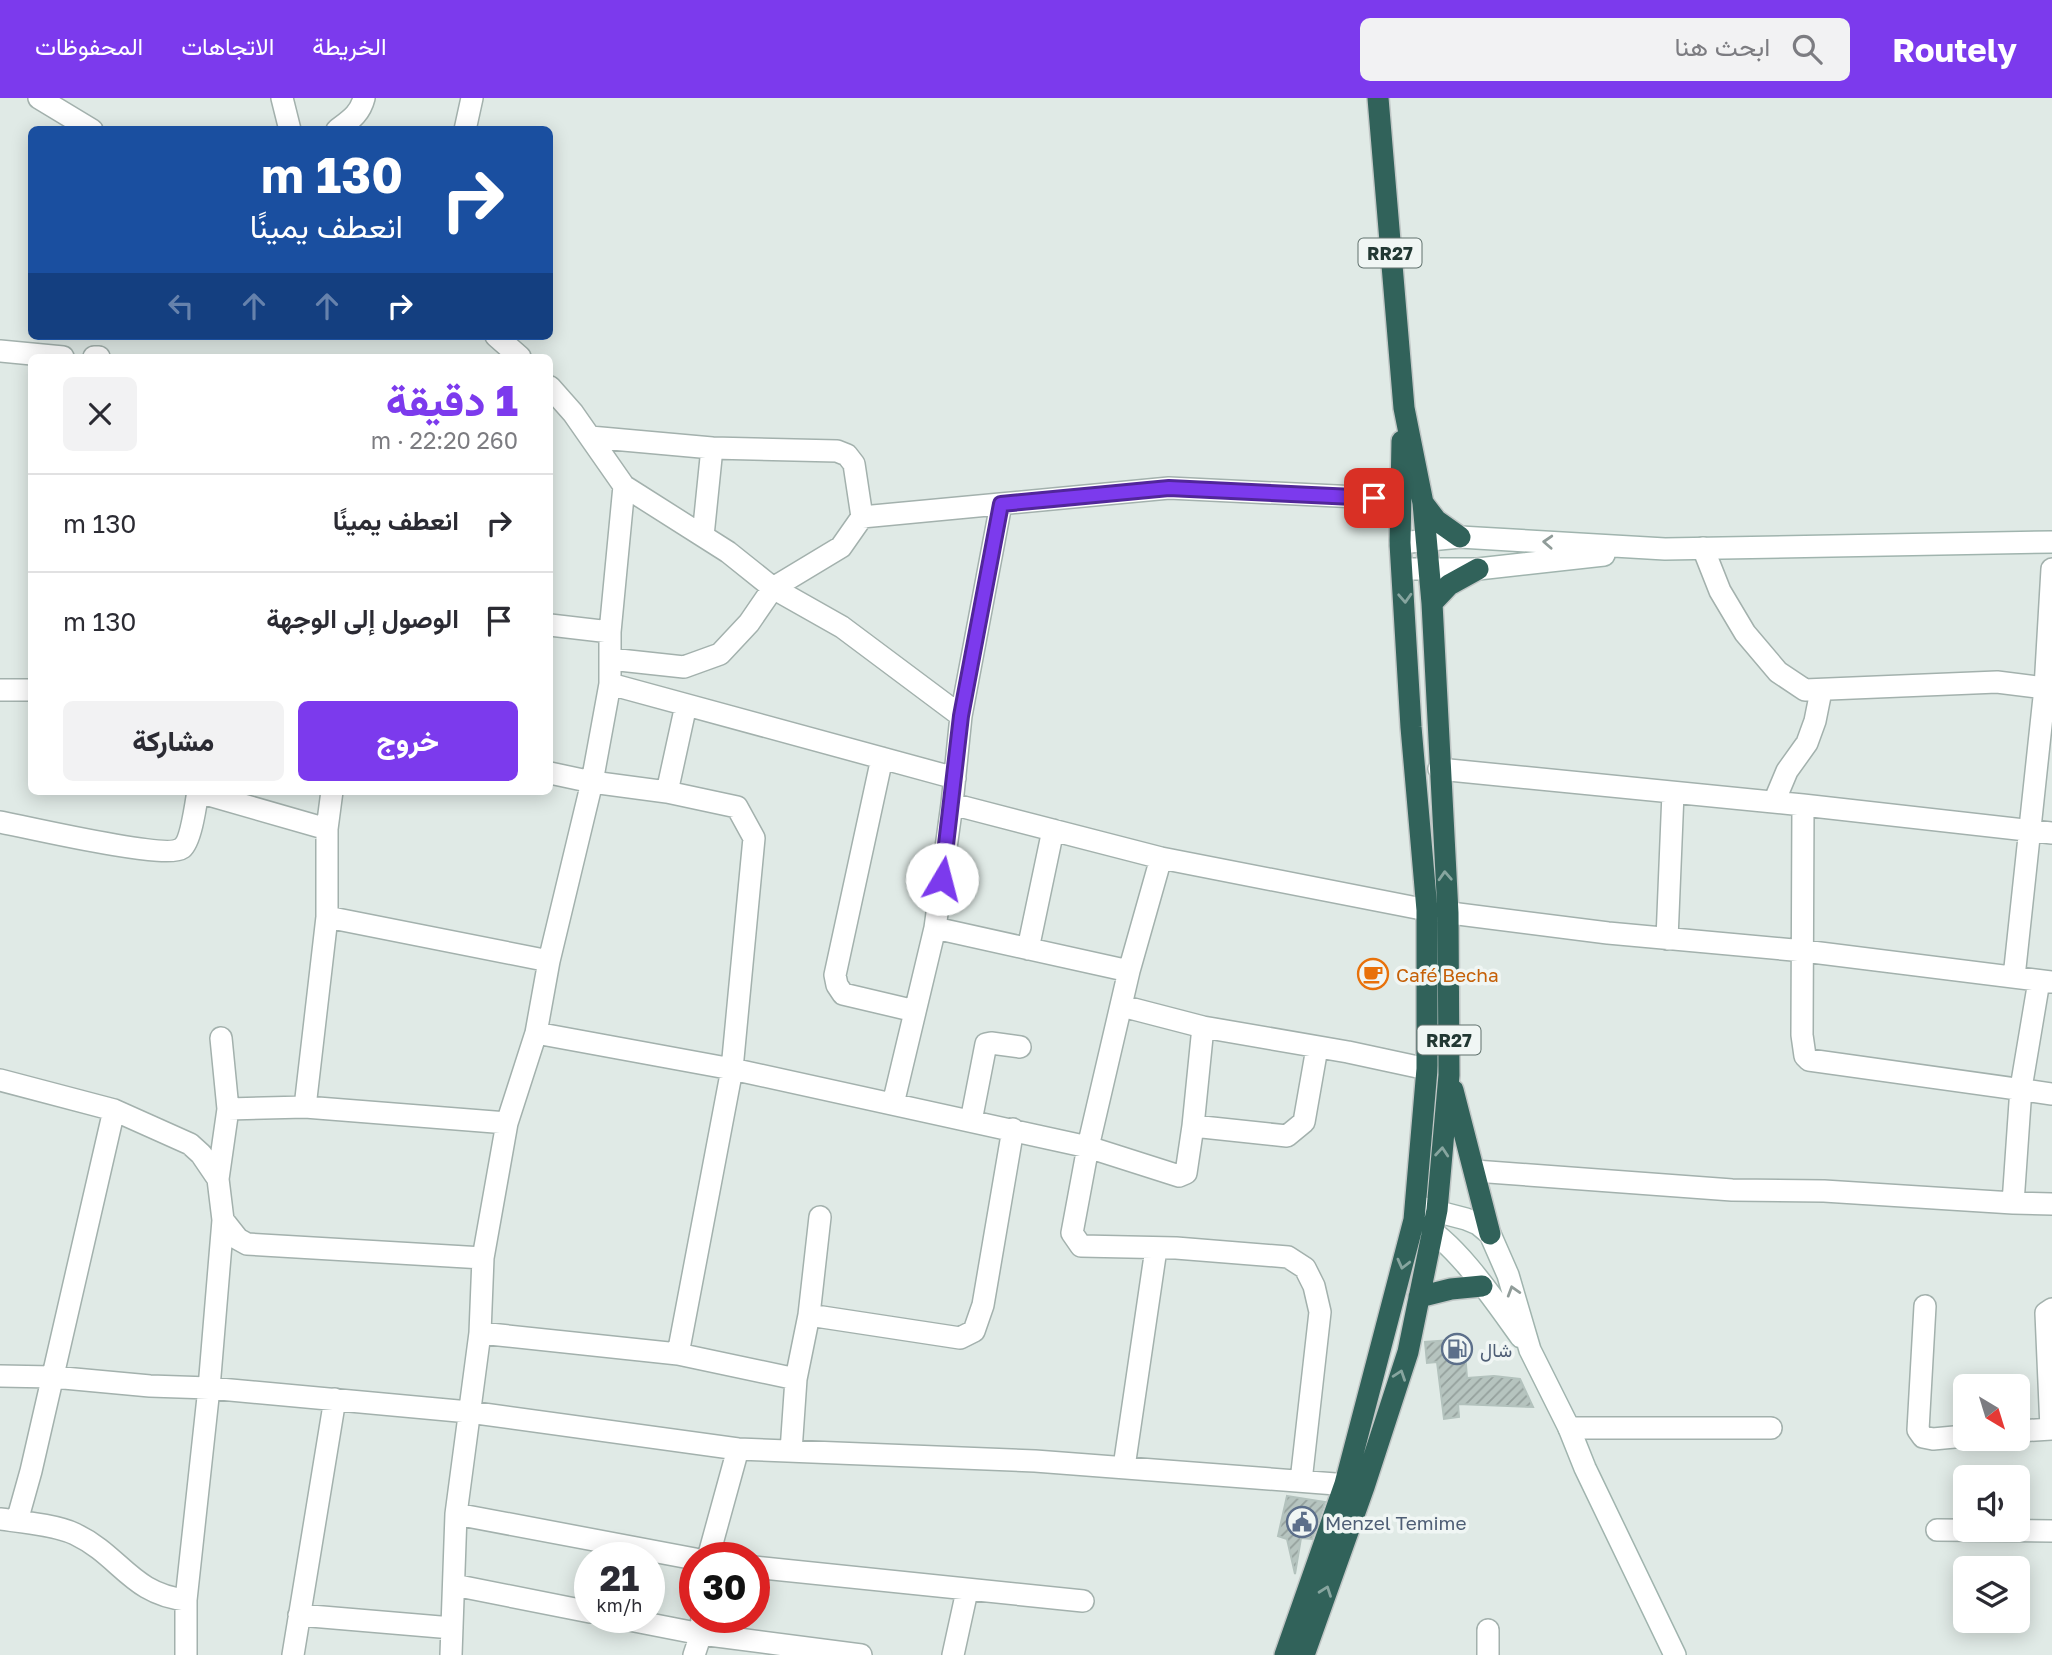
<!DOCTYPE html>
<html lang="ar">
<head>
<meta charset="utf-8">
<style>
  body { margin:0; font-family:"Golos Text",Vazirmatn,sans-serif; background:#f2f2f3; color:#2b2b33; direction:rtl; height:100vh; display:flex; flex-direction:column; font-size:26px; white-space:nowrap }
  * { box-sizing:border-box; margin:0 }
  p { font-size:23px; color:#7c7c81 }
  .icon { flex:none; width:38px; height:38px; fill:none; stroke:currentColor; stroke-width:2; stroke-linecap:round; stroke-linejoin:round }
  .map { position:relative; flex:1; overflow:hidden; direction:ltr }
  .sheet { position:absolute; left:28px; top:256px; width:525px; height:441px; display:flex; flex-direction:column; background:#fff; border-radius:10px; box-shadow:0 4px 18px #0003; direction:rtl }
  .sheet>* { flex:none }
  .guide { position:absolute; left:28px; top:28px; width:525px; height:214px; border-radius:10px; box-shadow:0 4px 18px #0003; direction:rtl; background:#1a4fa0; color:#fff; overflow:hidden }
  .needle { width:46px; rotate:142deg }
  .controls { position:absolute; left:1953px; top:1276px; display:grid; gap:14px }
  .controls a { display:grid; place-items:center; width:77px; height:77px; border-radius:10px; background:#fff; box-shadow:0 4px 18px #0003; font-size:35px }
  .speed { position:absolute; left:574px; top:1444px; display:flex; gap:14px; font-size:35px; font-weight:700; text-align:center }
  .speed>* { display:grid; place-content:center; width:91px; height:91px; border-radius:50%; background:#fff; box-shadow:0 4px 18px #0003; line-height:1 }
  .speed small { font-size:18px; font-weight:400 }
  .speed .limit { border:10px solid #d22; background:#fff; color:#111 }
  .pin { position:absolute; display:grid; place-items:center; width:60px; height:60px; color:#fff; margin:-30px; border-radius:14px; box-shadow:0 4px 10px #0006 }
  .me { position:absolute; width:77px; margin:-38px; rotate:8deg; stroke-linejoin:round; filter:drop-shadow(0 0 5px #0008) }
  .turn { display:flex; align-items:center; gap:24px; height:147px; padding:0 35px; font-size:32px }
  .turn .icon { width:91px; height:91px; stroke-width:2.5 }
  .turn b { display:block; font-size:49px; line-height:60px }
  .lanes { display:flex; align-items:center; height:66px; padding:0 35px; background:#0003; justify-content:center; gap:35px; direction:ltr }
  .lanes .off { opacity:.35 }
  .round { display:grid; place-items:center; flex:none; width:74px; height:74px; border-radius:10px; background:#f2f2f3 }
  .head { display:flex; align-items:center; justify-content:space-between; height:119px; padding:0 35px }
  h1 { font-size:42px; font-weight:800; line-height:52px; color:#7c3aed }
  .button { display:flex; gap:14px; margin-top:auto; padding:14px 35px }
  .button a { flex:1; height:80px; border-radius:10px; background:#7c3aed; color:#fff; font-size:28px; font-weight:800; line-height:80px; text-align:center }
  .button a+a { background:#f2f2f3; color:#2b2b33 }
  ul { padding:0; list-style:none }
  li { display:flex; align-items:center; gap:21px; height:98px; padding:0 35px; border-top:2px solid #e1e1e2 }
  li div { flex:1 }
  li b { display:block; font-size:26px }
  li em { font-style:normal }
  header { display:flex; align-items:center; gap:42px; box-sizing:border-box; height:98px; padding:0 35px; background:#7c3aed; color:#fff }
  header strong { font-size:33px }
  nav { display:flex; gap:38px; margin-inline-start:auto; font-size:24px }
  .search { width:490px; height:63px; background:#f2f2f3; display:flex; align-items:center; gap:18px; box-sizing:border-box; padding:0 24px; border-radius:10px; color:#7c7c81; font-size:26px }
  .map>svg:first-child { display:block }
  .building { fill:url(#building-hatch); stroke:#b3c2bd; stroke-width:2 }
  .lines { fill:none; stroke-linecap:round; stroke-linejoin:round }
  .street-casing { stroke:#a3b1ad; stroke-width:24 }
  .secondary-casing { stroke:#a0b4ae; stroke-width:24 }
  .highway-casing { stroke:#c1c7c6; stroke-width:24 }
  .street { stroke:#fff; stroke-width:21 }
  .secondary { stroke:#fff; stroke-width:21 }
  .highway { stroke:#31625a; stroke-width:21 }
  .oneway { stroke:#909c99 }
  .oneway2 { stroke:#87a59f }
  .route-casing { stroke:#51269a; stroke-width:18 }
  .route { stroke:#7c3aed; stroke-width:12 }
  .labels { text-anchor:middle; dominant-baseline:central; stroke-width:7; stroke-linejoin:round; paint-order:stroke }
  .shield { fill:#f0f6f4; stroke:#60716d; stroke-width:2 }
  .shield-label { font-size:18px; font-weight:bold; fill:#223833 }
  .food-label { font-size:19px; fill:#c56008; stroke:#f0f6f4; text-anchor:start }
  .service-label { font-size:19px; fill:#4e5e75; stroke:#f0f6f4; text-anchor:start }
</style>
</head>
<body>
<header>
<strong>Routely</strong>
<div class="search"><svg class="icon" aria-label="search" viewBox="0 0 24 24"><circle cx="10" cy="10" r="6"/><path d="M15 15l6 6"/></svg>ابحث هنا</div>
<nav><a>الخريطة</a><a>الاتجاهات</a><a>المحفوظات</a></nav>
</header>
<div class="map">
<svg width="2052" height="1557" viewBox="0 0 2052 1557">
  <defs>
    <pattern id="building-hatch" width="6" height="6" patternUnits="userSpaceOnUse" patternTransform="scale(1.75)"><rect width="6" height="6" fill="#b6c4bf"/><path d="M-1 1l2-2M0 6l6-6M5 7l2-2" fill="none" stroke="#94a09c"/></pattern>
  </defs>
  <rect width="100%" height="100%" fill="#e0eae6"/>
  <path class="building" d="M 1464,1241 L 1467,1280 L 1494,1278 L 1520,1281 L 1533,1309 L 1458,1306 L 1459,1319 L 1444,1321 L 1437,1264 L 1427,1265 L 1425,1244 Z
    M 1287,1398 L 1325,1404 L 1312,1441 L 1301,1440 L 1295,1476 L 1287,1441 L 1278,1438 Z"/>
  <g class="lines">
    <g class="street-casing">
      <path id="street" d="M 39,0 L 92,32
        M 282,0 L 290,32
        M 337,32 C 350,22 360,16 364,0
        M 465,32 L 472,0
        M 496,238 L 520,259
        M 0,253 L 63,259
        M 94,259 L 99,259
        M 550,289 L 573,315 L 624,388 L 728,454 L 773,490 L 842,529 L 961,618 L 952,706 L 935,830 L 893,1006
        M 590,339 L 712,350 L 837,353 L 847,357 L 854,366 L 862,419 L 841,449 L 773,490 L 749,525 L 720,556 L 684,569 L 610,561
        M 862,419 L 1169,390 L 1399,401
        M 703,438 L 712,350
        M 1703,450 L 1720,493 L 1745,535 L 1778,574 L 1805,592 L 1997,584 L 2052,591
        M 550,527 L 610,534
        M 610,586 L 955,680
        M 0,592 L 32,592
        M 961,618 L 1001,406
        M 882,660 L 835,877 L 837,887 L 843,896 L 915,913
        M 1439,671 L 1803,707 L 2052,735
        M 550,675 L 592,684 L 667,694 L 737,709 L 754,740 L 732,971 L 678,1256
        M 198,694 L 327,731
        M 667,694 L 686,607
        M 1774,704 L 1787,673 L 1807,645 L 1815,623 L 1821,593
        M 952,706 L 1161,760 L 1427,812 L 1608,835 L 1804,853 L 2052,884
        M 1803,707 L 1802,937 L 1805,958 L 1809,962 L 2052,996
        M 0,724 C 26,729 166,762 182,750 C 191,743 196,705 198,693
        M 327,819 L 549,863
        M 935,830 L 1129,873
        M 1667,841 L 1673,695
        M 1028,851 L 1053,732
        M 2014,879 L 2045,590 L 2052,471
        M 1122,908 L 1203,929 L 1348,954 L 1427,971
        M 1203,929 L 1193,1028 L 1186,1075 L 1179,1078 L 1088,1049 L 1072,1135 L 1081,1148 L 1176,1150 L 1288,1159 L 1305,1170 L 1314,1188 L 1320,1214 L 1301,1383
        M 536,935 L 732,971 L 1088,1049 L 1129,873 L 1161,760
        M 0,982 L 114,1012 L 190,1046 L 201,1056 L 218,1081 L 223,1122 L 238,1141 L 247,1146 L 483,1160 L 480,1235 L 456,1416 L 451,1557
        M 305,1009 L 327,819 L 327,731 L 332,693
        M 228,1011 L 305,1009 L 507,1025
        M 971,1023 L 986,946 L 991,945 L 1020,949
        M 1193,1028 L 1287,1038 L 1304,1024 L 1317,950
        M 1475,1073 L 1732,1092 L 1824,1093 L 2013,1105 L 2052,1106
        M 218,1081 L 228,1011 L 221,940
        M 2013,1105 L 2021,990 L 2039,883
        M 483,1160 L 507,1025 L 536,935 L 549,863 L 592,684 L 610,586 L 610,534 L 624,388
        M 1925,1208 L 1918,1332 L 1923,1339 L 1933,1341 L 1965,1338
        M 809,1217 L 960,1240 L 974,1233 L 983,1207 L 1013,1031
        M 480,1235 L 678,1256 L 796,1281
        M 0,1278 L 53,1279 L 150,1288 L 209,1290 L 469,1314 L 738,1351 L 1035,1363 L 1362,1388
        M 1569,1330 L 1771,1330
        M 2051,1331 L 2046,1215 L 2052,1211
        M 2018,1333 L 2052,1331
        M 791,1353 L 796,1281 L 809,1217 L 820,1119
        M 1124,1369 L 1156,1151
        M 456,1416 L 695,1461
        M 0,1421 C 22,1424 56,1427 75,1436 C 121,1458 131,1496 186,1502 L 186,1557
        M 17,1423 L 31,1373 L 114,1012
        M 1937,1432 L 2052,1433
        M 708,1460 L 738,1351
        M 754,1469 L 1083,1503
        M 454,1487 L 590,1514
        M 186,1502 L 209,1290 L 223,1122
        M 299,1517 L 452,1530
        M 614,1519 L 701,1536 L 861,1557
        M 1488,1532 L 1488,1557
        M 293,1557 L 335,1301
        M 694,1557 L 701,1536 L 702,1519
        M 953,1557 L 967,1493"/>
    </g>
    <g class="secondary-casing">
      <path id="secondary" d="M 1400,445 L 1460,439 L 1665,451 L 2052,444
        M 1403,471 L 1478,471 L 1604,457
        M 1420,1109 L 1466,1121 L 1478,1126 L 1490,1136 L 1508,1177 L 1530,1252 L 1569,1330 L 1585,1370 L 1675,1557
        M 1420,1126 C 1456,1144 1497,1206 1521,1239"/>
    </g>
    <g class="highway-casing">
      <path id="highway" d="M 1423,405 L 1436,422 L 1460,439
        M 1432,505 L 1449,487 L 1478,471
        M 1453,992 L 1490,1136
        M 1419,1199 L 1451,1191 L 1482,1188
        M 1285,1557 L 1345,1386 L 1414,1122 L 1427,971 L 1427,812 L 1411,629 L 1400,445 L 1402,343
        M 1304,1557 L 1364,1389 L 1408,1254 L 1437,1112 L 1449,977 L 1448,815 L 1432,505 L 1423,405 L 1404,310 L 1378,0"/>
    </g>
    <use href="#street" class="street"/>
    <use href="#secondary" class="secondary"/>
    <use href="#highway" class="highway"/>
  </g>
  <defs><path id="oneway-chevron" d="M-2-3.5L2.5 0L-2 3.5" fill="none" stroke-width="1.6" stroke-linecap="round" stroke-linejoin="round" transform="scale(1.75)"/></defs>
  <g class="oneway">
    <use href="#oneway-chevron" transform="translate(1548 444) rotate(-177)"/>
    <use href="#oneway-chevron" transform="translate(1513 1193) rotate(-107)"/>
  </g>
  <g class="oneway2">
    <use href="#oneway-chevron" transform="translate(1405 500) rotate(87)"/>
    <use href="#oneway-chevron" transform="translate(1445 778) rotate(-93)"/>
    <use href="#oneway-chevron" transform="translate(1442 1054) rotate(-85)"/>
    <use href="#oneway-chevron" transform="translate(1403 1166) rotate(104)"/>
    <use href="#oneway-chevron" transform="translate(1400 1277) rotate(-71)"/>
    <use href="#oneway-chevron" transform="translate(1326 1493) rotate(-70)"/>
  </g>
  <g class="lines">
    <g class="route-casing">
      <path id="route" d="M 942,781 L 961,618 L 1001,406 L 1169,390 L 1374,400"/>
    </g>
    <use href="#route" class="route"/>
  </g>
  <defs>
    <g id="cafe-ring" transform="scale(1.575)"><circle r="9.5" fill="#f0f6f4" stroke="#e8710a" stroke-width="1.5"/><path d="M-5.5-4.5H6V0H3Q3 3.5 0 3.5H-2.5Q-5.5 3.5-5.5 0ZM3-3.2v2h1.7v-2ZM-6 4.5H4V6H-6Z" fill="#e8710a"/></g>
    <g id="fuel-ring" transform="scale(1.575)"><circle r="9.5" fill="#f0f6f4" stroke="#5c6f8a" stroke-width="1.5"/><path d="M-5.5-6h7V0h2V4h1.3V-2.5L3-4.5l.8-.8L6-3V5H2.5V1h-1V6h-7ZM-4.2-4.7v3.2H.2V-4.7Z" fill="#5c6f8a"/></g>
    <g id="civic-ring" transform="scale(1.575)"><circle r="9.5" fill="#f0f6f4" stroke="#5c6f8a" stroke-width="1.5"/><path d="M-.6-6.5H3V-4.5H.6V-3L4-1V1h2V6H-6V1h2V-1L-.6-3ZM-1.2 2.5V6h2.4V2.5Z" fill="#5c6f8a"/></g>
  </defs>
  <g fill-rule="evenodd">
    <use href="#cafe-ring" x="1373" y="876"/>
    <use href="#fuel-ring" x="1457" y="1251"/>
    <use href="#civic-ring" x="1302" y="1424"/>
  </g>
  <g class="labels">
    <g class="shield">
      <rect x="1358.5" y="140.5" width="63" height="29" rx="5"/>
      <rect x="1417.5" y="927.5" width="63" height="29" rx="5"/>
    </g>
    <g class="shield-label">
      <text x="1390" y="155">RR27</text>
      <text x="1449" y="942">RR27</text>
    </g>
    <g class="food-label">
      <text x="1396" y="876">Café Becha</text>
    </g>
    <g class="service-label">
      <text x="1480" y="1251">شال</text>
      <text x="1325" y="1424">Menzel Temime</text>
    </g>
  </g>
</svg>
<div class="controls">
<a><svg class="needle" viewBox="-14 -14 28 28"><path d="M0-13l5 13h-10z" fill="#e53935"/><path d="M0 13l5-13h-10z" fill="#7c7c81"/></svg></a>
<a><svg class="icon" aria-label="sound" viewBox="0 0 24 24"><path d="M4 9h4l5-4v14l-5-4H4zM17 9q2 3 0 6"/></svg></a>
<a><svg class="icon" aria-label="layers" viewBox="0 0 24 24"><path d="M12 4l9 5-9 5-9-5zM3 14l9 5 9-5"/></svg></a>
</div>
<div class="speed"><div>21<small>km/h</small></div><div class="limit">30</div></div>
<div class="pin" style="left:1374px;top:400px;background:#d93025"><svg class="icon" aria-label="arrive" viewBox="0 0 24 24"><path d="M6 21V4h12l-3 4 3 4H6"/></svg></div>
<svg class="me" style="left:942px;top:781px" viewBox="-20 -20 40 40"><circle r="19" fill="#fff"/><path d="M0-13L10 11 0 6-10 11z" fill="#7c3aed"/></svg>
<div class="guide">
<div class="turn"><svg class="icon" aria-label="right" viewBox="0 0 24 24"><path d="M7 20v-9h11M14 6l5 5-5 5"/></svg><div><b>130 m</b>انعطف يمينًا</div></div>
<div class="lanes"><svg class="icon off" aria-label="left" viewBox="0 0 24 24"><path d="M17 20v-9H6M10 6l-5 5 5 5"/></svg><svg class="icon off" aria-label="ahead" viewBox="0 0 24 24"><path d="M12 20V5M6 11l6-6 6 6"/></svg><svg class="icon off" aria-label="ahead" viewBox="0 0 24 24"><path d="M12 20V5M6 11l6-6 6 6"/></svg><svg class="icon" aria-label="right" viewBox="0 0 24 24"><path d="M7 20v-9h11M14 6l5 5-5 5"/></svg></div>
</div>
<section class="sheet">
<div class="head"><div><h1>1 دقيقة</h1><p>260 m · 22:20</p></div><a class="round"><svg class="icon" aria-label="close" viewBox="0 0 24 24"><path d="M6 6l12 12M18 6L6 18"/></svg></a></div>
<ul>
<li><svg class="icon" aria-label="right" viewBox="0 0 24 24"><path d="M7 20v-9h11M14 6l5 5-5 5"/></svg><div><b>انعطف يمينًا</b></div><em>130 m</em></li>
<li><svg class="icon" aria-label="arrive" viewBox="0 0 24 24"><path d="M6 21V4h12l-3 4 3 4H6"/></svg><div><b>الوصول إلى الوجهة</b></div><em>130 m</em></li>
</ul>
<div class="button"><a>خروج</a><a>مشاركة</a></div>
</section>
</div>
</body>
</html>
